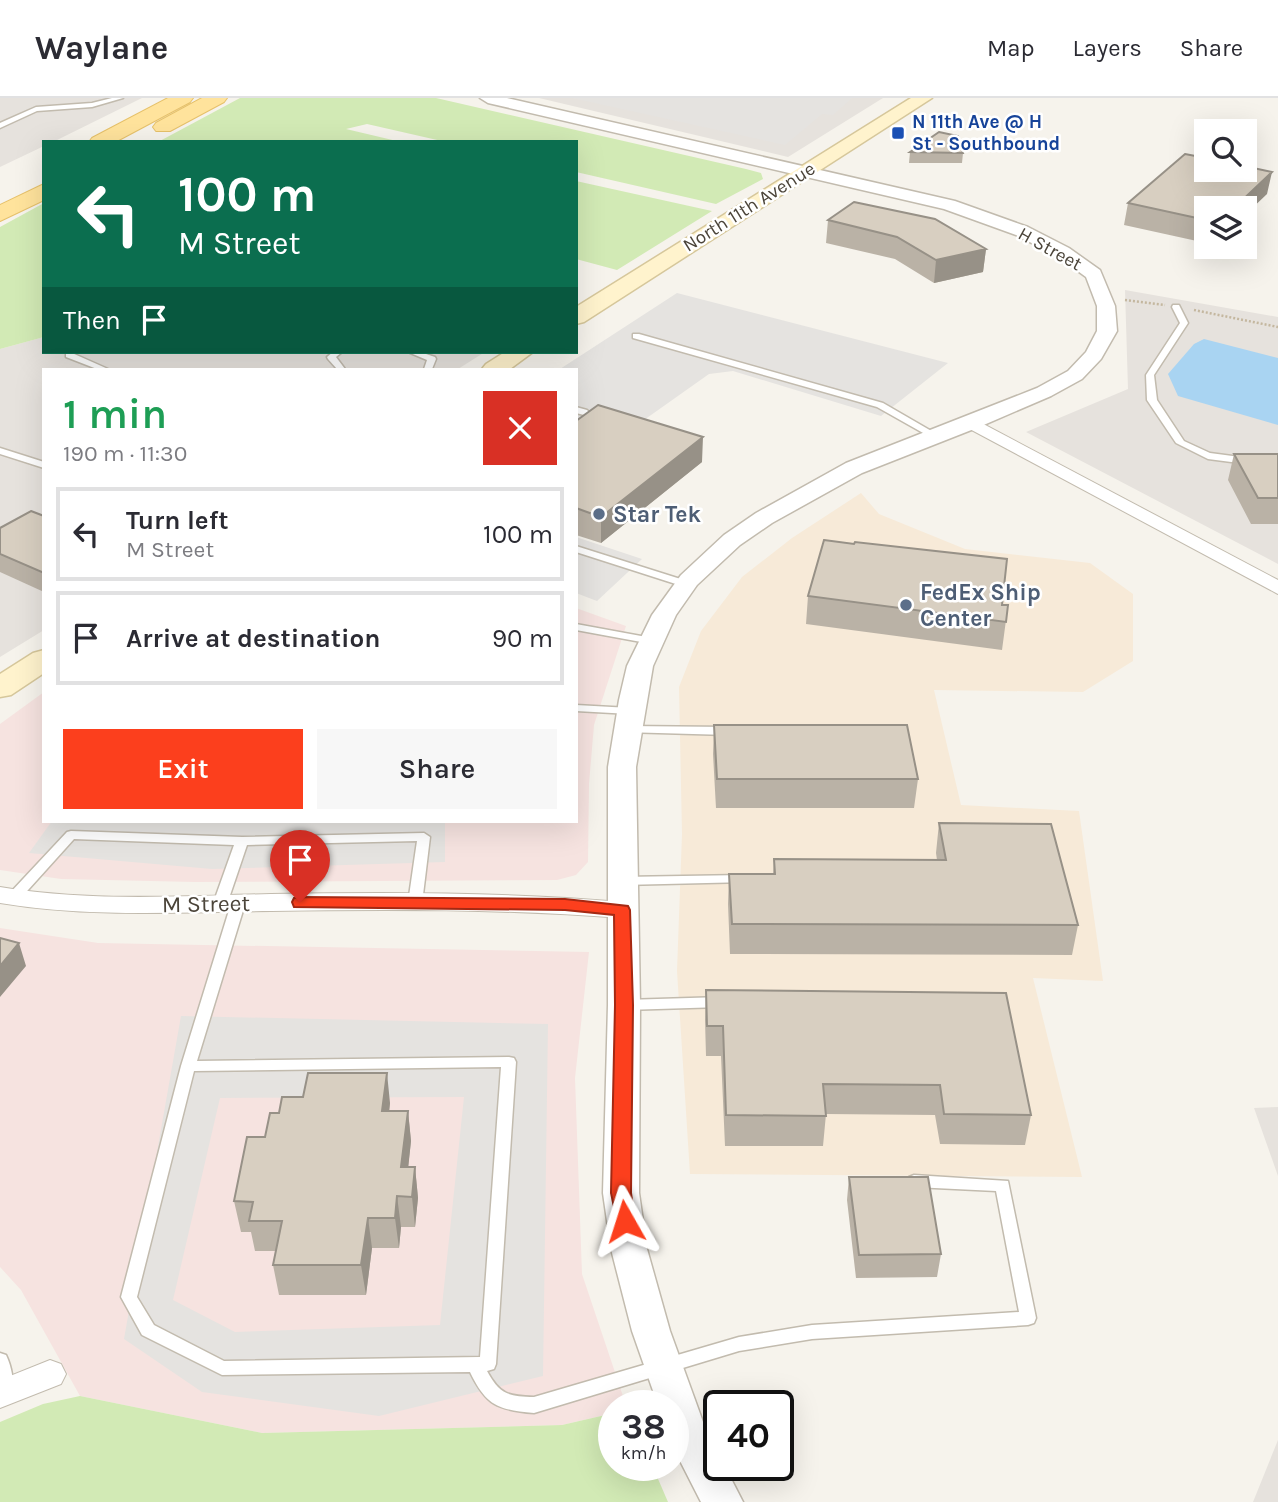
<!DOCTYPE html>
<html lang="en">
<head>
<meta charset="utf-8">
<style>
  body { margin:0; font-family:Karla,sans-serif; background:#f7f7f7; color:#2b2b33; height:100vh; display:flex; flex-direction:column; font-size:26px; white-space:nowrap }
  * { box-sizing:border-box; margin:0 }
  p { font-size:23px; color:#7c7c81 }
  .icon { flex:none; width:38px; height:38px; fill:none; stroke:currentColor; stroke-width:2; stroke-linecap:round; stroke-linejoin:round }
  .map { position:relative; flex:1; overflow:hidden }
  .sheet { position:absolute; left:42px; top:270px; width:536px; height:455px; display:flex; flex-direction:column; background:#fff; border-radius:0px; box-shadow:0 7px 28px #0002 }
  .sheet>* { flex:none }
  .hud { position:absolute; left:42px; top:42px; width:536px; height:214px; border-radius:0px; box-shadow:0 7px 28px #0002; background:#0b6e4f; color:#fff; overflow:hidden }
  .controls { position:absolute; left:1194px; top:21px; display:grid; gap:14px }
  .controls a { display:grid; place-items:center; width:63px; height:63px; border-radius:0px; background:#fff; box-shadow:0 7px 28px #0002; font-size:35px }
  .speed { position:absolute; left:598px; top:1292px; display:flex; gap:14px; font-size:35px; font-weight:700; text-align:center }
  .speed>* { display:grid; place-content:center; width:91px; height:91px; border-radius:50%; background:#fff; box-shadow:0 7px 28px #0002; line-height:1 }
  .speed small { font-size:18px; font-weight:400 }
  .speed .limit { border:4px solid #111; border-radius:10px; background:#fff; color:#111 }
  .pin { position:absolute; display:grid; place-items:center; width:60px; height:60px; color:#fff; margin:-72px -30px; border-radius:50% 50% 50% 0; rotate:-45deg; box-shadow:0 0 7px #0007 }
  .pin .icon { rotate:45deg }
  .me { position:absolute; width:77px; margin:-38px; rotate:354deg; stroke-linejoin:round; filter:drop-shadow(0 0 5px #0008) }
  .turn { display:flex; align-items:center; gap:24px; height:147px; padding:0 21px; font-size:32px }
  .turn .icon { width:91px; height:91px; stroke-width:2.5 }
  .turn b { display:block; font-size:49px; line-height:60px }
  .then { display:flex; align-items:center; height:66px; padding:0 21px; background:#0003; gap:14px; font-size:26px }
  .round { display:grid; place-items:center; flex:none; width:74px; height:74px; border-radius:0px; background:#f7f7f7 }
  .headline { display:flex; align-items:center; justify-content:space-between; height:119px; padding:0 21px }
  h1 { font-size:42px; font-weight:600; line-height:52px; color:#1e9e55 }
  .action { display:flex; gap:14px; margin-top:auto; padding:14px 21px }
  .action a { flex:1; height:80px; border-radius:0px; background:#fc3f1d; color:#fff; font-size:28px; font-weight:600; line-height:80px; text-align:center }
  .action a+a { background:#f7f7f7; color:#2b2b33 }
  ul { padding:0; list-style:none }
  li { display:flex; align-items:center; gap:21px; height:94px; margin:0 14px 10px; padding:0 7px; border:4px solid #e1e1e2; border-radius:0px }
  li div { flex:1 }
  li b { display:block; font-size:26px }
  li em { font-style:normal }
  header { display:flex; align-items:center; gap:42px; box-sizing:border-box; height:98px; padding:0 35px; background:#fff; border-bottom:2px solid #e1e1e2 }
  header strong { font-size:33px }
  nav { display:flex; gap:38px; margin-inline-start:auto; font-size:24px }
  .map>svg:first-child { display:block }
  .commercial { fill:#f7ead8 }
  .industrial { fill:#e6e2dd }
  .medical { fill:#f6e3e0 }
  .green { fill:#d2eab5 }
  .parking { fill:#e5e3e0; fill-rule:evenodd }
  .water { fill:#a9d4f2 }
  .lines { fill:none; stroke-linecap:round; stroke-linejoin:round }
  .service-casing { stroke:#c2bbae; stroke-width:3 }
  .minor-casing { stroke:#c2bbae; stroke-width:2 }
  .tertiary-casing { stroke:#c2bbae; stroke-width:3 }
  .secondary-casing { stroke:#d6c79b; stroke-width:3 }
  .primary-casing { stroke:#e6c16a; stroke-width:2 }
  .path { stroke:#c4b79f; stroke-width:2.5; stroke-dasharray:2 2; stroke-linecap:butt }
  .service { fill:#fff; fill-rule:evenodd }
  .minor { fill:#fff; fill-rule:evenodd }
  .tertiary { fill:#fff; fill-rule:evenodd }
  .secondary { fill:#fff3cd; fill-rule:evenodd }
  .primary { fill:#ffe39c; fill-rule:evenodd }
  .wall { fill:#bab2a6 }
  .shaded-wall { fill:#979187 }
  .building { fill:#d8cfc1; stroke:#979187; stroke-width:2 }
  .route { fill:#fc3f1d; stroke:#a42913; stroke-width:2 }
  .transit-dot { fill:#1a4fb4; stroke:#fff; stroke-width:2.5 }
  .service-dot { fill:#5c6f8a; stroke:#fff; stroke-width:2.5 }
  .labels { text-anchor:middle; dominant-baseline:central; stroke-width:5; stroke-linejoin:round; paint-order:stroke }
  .far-transit-label { font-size:19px; font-weight:bold; fill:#164399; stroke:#fff; text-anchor:start }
  .far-street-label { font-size:19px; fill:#4b4439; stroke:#fff }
  .service-label { font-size:23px; font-weight:bold; fill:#4e5e75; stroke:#fff; text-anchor:start }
  .street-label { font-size:23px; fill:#4b4439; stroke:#fff }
</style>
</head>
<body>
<header>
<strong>Waylane</strong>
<nav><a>Map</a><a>Layers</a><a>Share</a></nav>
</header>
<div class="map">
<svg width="1278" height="1404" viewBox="0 0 1278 1404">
  <rect width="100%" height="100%" fill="#f6f3ec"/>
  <path class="commercial" d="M 861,395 L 879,416 L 965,451 L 1090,465 L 1133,496 L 1133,563 L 1083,594 L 934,592 L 961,707 L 1079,713 L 1103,883 L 1033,880 L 1082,1079 L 690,1076 L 677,873 L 682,736 L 679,589 L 701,533 L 742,479 L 792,440 Z"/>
  <path class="industrial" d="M 0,0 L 142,0 L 53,44 L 44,44 L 44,48 L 0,69 Z
    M 539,0 L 883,0 L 788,59 Z
    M 1125,192 L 1278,219 L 1278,466 L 1026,334 L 1128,291 Z
    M 44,239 L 44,254 L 485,254 L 458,271 L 44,271 L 44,532 L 0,559 L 0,251 Z
    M 1278,1009 L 1278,1078 L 1254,1010 Z
    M 1278,1342 L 1278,1404 L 1253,1404 Z"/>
  <path class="medical" d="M 576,510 L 626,528 L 594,627 L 589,686 L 588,764 L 576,777 L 557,782 L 195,784 L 61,781 L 0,772 L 0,626 L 44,594 L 44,723 L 576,723 Z
    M 0,830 L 98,845 L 589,854 L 575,980 L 582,1176 L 626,1307 L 614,1307 L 614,1315 L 562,1327 L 262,1335 L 80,1298 L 21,1192 L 0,1169 Z"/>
  <path class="green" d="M 240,0 L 436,0 L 746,71 L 761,75 L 763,81 L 716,106 L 576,74 L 576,44 L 446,44 L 367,26 L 346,31 L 401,44 L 158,44 Z
    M 576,83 L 712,113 L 617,172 L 576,161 Z
    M 44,105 L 44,239 L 0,251 L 0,129 Z
    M 80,1298 L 262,1335 L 562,1327 L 614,1315 L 614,1367 L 652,1367 L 668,1404 L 0,1404 L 0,1324 L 43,1306 Z"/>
  <path class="parking" d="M 572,0 L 852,0 L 833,17 L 822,16 L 785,47 Z
    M 677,195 L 948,265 L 881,318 L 733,273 L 709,276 L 644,322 L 576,346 L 576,271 L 560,271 Z
    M 576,439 L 642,461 L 597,503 L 576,495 Z
    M 52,723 L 445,723 L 445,764 L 212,771 L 29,755 Z
    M 181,918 L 548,926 L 543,1278 L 379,1318 L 202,1294 L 124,1241 ZM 464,999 L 440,1227 L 235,1234 L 173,1202 L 220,1000 Z"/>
  <path class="water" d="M 1204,241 L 1278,260 L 1278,327 L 1178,298 L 1168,276 L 1194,246 Z"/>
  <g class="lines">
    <g class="service-casing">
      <path id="service" d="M 112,0 L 123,0 L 92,9 L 37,13 L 0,30 L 0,25 L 36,9 L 92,5 Z
        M 1173,207 L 1179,207 L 1188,225 L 1154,277 L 1157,302 L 1184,343 L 1210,355 L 1278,364 L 1278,370 L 1208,361 L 1176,345 L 1147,302 L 1146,277 L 1180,225 L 1172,209 Z
        M 633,236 L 639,236 L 883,305 L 940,338 L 938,340 L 932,340 L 877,309 L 633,240 Z
        M 333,254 L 342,254 L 336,259 L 345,271 L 337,271 L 328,261 L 327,259 Z
        M 408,254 L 420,254 L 435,259 L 436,261 L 432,271 L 424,271 L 427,262 Z
        M 66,255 L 72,255 L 108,271 L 97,271 L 66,259 Z
        M 576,309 L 587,312 L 589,314 L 584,317 L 576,315 Z
        M 0,350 L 44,364 L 44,370 L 0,356 Z
        M 576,448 L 690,484 L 691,486 L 690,488 L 682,488 L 576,454 Z
        M 576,526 L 652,540 L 657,543 L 652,546 L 576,532 Z
        M 576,607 L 630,610 L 636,613 L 630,616 L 576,613 Z
        M 627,628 L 728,629 L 734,633 L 728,637 L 623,634 L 621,632 Z
        M 71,733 L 242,739 L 424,735 L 430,739 L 422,805 L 415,809 L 408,805 L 417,743 L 247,747 L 227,806 L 220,810 L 213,806 L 234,747 L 74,741 L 19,802 L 9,802 L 7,799 L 9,796 L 67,734 Z
        M 744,777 L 750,781 L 749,784 L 622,787 L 616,783 L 622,779 Z
        M 238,802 L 245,806 L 197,963 L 509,959 L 514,960 L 516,964 L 496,1266 L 494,1271 L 487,1273 C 500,1297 508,1298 534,1299 L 739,1239 L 812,1227 L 1019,1214 L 996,1093 L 914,1089 L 909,1087 L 906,1083 L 909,1079 L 914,1077 L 1008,1083 L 1036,1220 L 1034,1225 L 1028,1227 L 812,1241 L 739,1253 L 534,1315 C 497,1312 486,1307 470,1274 L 222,1277 L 142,1237 L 121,1199 L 181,968 L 231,806 ZM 501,969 L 480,1259 L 224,1263 L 154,1227 L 137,1199 L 194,973 Z
        M 722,899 L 727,900 L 729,904 L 727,908 L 722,909 L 625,912 L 620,911 L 618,907 L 620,903 L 625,902 Z
        M 0,1255 L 6,1257 C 11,1267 16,1288 11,1298 L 5,1300 L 0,1299 Z"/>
    </g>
    <g class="minor-casing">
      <path id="minor" d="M 972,320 L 1278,482 L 1278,496 L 966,329 L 963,325 Z
        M 0,789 C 90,804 180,798 271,796 C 388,794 505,794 622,804 L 631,806 L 634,812 L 631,818 L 622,820 C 505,811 388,811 271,813 C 180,814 90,820 0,805 Z
        M 50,1262 L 61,1266 L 66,1276 L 61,1286 L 0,1310 L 0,1282 Z"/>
    </g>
    <g class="tertiary-casing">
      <path id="tertiary" d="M 480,0 L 507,0 L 955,103 L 1028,129 L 1069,150 L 1100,172 L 1115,208 L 1117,233 L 1101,261 L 1082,281 L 1051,298 L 979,329 L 862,375 L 772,425 L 740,447 L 697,487 L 676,517 L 653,568 L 636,669 L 640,907 L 639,1095 L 647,1151 L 670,1233 L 707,1335 L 719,1358 L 719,1367 L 724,1367 L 743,1404 L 701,1404 L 674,1351 L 674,1307 L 658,1307 L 632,1233 L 611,1151 L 603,1095 L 608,907 L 608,669 L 619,602 L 627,568 L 652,517 L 681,477 L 724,437 L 756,415 L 846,365 L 1037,290 L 1068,273 L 1086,254 L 1097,233 L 1097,208 L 1086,179 L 1057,158 L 1016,137 L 944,111 L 488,5 Z"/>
    </g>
    <g class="secondary-casing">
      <path id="secondary" d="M 911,0 L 932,0 L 584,224 L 576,226 L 576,209 Z
        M 505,254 L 533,254 L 510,271 L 482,271 L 486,266 Z
        M 44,552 L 44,575 L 11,597 L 0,599 L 0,576 L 33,555 Z"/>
    </g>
    <g class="primary-casing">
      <path id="primary" d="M 168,0 L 193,0 L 190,4 L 115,44 L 89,44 L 92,40 Z
        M 202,0 L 227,0 L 224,4 L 170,33 L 156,33 L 153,29 L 156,25 Z
        M 44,86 L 44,102 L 0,123 L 0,107 Z"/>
    </g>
    <path class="path" d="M 1125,202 L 1165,207
      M 1194,212 L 1278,229"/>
    <use href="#service" class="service"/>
    <use href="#minor" class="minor"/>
    <use href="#tertiary" class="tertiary"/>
    <use href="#secondary" class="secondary"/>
    <use href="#primary" class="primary"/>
  </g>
  <path class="wall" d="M 910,54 L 963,55 L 962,65 L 909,65 Z
    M 1267,96 L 1206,110 L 1206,145 L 1124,127 L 1128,105 Z
    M 828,122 L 986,151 L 983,174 L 934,185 L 895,161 L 826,145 Z
    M 576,323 L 702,364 L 601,445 L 576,437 Z
    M 1234,356 L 1278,356 L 1278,426 L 1251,426 L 1228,382 Z
    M 44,418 L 44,494 L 0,474 L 0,430 Z
    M 808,498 L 1008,507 L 1002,552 L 806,526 Z
    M 714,627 L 918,681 L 914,710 L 716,710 L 713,656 Z
    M 939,725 L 1078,827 L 1072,857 L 730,856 L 728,806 L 729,776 L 773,776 L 774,761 L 937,762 L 936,755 Z
    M 706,892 L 1031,1017 L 1025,1047 L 940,1046 L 935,1017 L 826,1016 L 823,1048 L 725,1048 L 721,958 L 706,958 L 705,922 Z
    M 390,1005 L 389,1013 L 408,1013 L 411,1043 L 408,1069 L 415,1069 L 418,1100 L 415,1129 L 401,1129 L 399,1150 L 372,1150 L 366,1197 L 279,1197 L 273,1167 L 276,1153 L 255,1153 L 251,1134 L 241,1134 L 234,1103 L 265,1039 Z
    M 849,1079 L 941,1156 L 937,1179 L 856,1180 L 847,1102 Z"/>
  <path class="shaded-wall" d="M 1272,74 L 1267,96 L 1244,118 L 1244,110 L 1234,110 Z
    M 986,151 L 983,174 L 934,185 L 936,162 Z
    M 703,339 L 702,364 L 601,445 L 601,419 Z
    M 19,845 L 26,868 L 0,899 L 0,868 Z
    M 387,975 L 390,1005 L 386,1043 L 382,1013 Z
    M 408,1013 L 411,1043 L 405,1100 L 401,1069 Z
    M 415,1069 L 418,1100 L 415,1129 L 412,1099 Z
    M 397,1098 L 401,1129 L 399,1150 L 395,1120 Z
    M 368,1120 L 372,1150 L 366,1197 L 361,1167 Z"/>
  <path class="building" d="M 939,34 L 958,38 L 963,55 L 910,54 Z
    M 1185,56 L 1206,60 L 1206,72 L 1244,72 L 1244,68 L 1272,74 L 1234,110 L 1206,110 L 1206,122 L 1128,105 Z
    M 854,104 L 935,121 L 986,151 L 936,162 L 897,139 L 828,122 Z
    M 598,307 L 703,339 L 601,419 L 576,410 L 576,323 Z
    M 1234,356 L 1278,356 L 1278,400 L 1258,400 Z
    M 31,413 L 44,418 L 44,475 L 0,456 L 0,430 Z
    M 824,442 L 854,446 L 855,444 L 1007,461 L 1002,507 L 1008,507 L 1006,524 L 808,498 Z
    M 714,627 L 907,627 L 918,681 L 717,681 Z
    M 939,725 L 1051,726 L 1078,827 L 732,826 L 729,776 L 775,776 L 774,761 L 946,762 Z
    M 0,840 L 19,845 L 0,868 Z
    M 706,892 L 1006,895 L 1031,1017 L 944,1016 L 940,987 L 823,986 L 826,1018 L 726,1017 L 723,928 L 707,928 Z
    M 308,975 L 387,975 L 382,1013 L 408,1013 L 401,1069 L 415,1069 L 412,1099 L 397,1098 L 395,1120 L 368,1120 L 361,1167 L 273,1167 L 282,1123 L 249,1123 L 253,1104 L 234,1103 L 247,1039 L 265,1039 L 270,1015 L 279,1015 L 282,999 L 303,999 Z
    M 849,1079 L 928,1079 L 941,1156 L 859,1157 Z"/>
  <path class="route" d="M 300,799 L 565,801 L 628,808 L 630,812 L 633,907 L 631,1095 L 635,1123 L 632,1129 L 625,1131 L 618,1129 L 611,1095 L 615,907 L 614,817 L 565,812 L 294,809 L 292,804 L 294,800 Z"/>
  <rect class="transit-dot" x="891" y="28" width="14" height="14" rx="3.5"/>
  <g class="service-dot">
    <circle cx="599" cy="416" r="7"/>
    <circle cx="906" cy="507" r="7"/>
  </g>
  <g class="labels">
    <g class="far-transit-label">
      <text x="912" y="24">N 11th Ave @ H<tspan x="912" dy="22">St - Southbound</tspan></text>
    </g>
    <g class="far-street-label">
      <text transform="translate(749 109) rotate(-32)">North 11th Avenue</text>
      <text transform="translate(1050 151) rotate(29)">H Street</text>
    </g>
    <g class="service-label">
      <text x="613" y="416">Star Tek</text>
      <text x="920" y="494">FedEx Ship<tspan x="920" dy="26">Center</tspan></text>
    </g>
    <g class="street-label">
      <text transform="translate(206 806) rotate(-1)">M Street</text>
    </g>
  </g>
</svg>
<div class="controls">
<a><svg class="icon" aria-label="search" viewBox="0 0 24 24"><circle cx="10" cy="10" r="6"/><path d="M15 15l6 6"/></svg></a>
<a><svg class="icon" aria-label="layers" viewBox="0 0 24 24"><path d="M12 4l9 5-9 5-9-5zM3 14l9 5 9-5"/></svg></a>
</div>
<div class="speed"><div>38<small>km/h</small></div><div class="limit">40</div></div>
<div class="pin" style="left:300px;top:804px;background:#d93025"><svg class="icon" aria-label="arrive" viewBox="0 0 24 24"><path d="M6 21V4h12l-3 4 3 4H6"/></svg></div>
<svg class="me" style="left:625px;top:1123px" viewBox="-20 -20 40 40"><path d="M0-17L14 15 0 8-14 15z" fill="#fc3f1d" stroke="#fff" stroke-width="4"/></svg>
<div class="hud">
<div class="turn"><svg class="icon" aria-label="left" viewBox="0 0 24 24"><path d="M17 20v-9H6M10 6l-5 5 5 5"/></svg><div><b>100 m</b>M Street</div></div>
<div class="then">Then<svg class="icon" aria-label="arrive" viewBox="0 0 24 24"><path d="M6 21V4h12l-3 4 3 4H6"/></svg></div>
</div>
<section class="sheet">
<div class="headline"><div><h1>1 min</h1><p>190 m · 11:30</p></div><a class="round" style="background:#d93025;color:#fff"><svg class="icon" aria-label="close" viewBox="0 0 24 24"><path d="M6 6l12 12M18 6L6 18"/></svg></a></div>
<ul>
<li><svg class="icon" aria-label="left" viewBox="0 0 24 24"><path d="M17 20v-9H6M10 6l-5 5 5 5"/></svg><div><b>Turn left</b><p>M Street</p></div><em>100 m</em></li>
<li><svg class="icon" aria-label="arrive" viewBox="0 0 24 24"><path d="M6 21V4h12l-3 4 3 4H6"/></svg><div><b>Arrive at destination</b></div><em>90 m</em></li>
</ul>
<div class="action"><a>Exit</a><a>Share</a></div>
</section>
</div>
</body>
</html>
